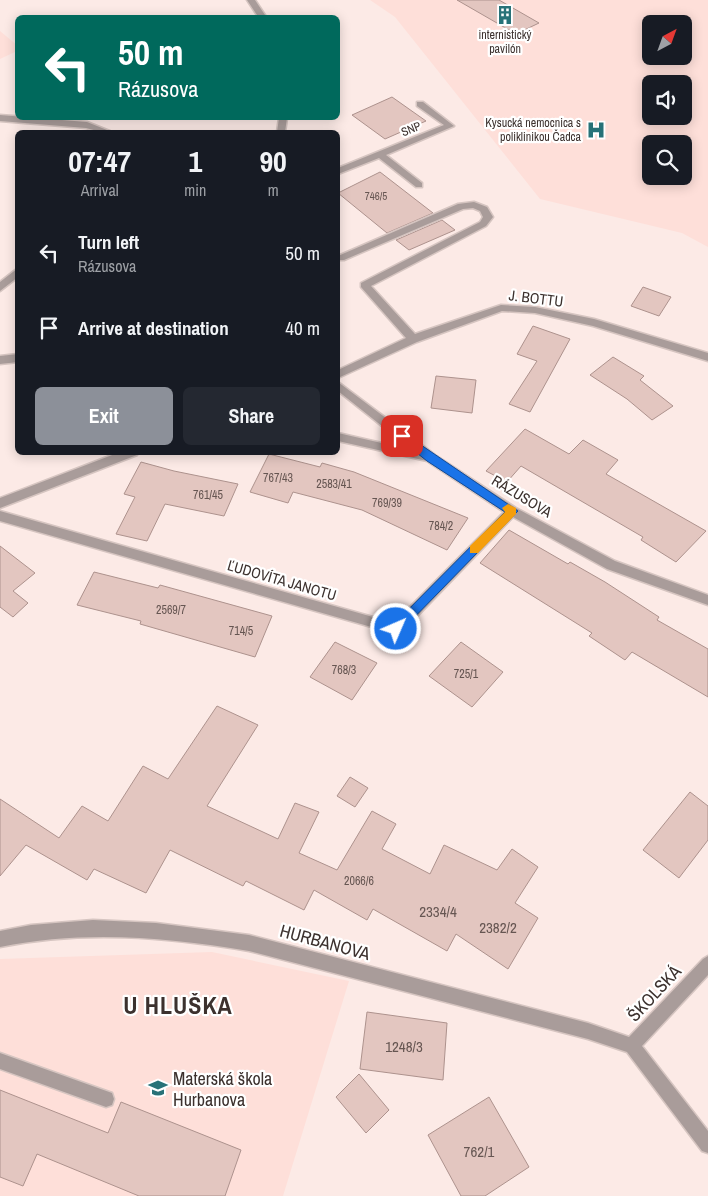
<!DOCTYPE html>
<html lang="en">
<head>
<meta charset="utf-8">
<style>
  body { margin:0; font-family:"Archivo Narrow",sans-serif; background:#242831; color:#f1f3f6; height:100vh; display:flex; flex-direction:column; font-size:19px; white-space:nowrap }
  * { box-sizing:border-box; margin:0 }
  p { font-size:16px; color:#9ea1a6 }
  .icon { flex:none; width:28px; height:28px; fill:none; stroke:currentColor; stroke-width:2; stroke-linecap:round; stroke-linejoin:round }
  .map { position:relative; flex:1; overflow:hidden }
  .panel { position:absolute; left:15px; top:130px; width:325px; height:325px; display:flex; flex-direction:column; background:#171b24; border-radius:8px; box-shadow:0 2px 12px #0003 }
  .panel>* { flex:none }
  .banner { position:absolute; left:15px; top:15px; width:325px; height:105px; border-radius:8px; box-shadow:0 2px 12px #0003; background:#00695c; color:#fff; overflow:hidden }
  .needle { width:32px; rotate:41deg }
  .buttons { position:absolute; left:642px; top:15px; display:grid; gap:10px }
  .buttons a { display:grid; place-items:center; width:50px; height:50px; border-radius:8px; background:#171b24; box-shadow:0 2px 12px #0003; font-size:25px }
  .pin { position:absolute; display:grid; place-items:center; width:42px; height:42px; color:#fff; margin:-21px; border-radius:10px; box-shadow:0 2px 8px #0006 }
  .me { position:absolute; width:55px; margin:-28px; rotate:45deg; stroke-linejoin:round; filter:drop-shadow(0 0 4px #0008) }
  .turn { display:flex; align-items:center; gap:18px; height:105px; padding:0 20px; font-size:22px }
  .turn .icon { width:65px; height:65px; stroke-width:2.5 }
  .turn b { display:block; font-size:35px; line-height:42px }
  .eta { display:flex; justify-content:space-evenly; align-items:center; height:85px; text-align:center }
  .eta b { font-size:30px; font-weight:700; line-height:35px }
  .cta { display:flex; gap:10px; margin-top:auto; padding:10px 20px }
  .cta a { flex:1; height:58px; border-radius:8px; background:#8c9099; color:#fff; font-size:20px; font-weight:700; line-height:58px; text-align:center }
  .cta a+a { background:#242831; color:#f1f3f6 }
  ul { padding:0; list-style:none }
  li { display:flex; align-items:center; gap:15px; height:75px; padding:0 20px }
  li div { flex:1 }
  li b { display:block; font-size:19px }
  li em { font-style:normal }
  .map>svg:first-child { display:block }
  .built { fill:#fedfd9; fill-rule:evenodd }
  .building { fill:#e3c6c0; stroke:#ad928d }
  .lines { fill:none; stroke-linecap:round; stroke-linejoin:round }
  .minor-casing { stroke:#d6c5c1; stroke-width:3 }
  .minor { fill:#a99c9a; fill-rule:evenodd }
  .route { fill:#1a73e8; stroke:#114b97 }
  .slow { fill:#f59e0b }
  .labels { text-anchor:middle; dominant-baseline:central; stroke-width:4.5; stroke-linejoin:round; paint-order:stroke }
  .far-number-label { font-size:11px; fill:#665652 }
  .far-poi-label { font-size:12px; fill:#3c312e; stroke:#fff }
  .far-street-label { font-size:12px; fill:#3c312e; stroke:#fff }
  .number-label { font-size:12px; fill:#665652 }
  .street-label { font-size:15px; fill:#3c312e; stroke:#fff }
  .near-number-label { font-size:15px; fill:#665652 }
  .near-street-label { font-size:18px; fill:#3c312e; stroke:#fff }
  .near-poi-label { font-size:18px; fill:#3c312e; stroke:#fff; text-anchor:start }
  .near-district-label { font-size:24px; font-weight:bold; letter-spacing:1px; fill:#3c312e; stroke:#fff }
</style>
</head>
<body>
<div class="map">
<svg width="708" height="1196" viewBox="0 0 708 1196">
  <rect width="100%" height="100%" fill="#fceae6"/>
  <path class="built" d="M 370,0 L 708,0 L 708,247 L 682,233 L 540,199 L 395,17 ZM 651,24 L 684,24 L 684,56 L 651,56 ZM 651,84 L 684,84 L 684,116 L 651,116 ZM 651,144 L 684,144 L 684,176 L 651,176 Z
    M 0,31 L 18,46 L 17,51 L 0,59 Z
    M 212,952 L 349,981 L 283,1196 L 0,1196 L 0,959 Z"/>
  <path class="building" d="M 457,0 L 499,0 L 539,23 L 516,34 Z
    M 392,97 L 426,121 L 385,139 L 352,115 Z
    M 380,172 L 433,213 L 387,233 L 338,193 Z
    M 442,220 L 455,230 L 409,250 L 396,240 Z
    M 643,287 L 671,297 L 659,316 L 631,306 Z
    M 533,326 L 570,339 L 530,412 L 509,404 L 537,361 L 517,354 Z
    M 613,357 L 644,376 L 640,380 L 673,406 L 652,420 L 627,399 L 590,375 Z
    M 436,376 L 476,380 L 472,413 L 431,408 Z
    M 525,429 L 569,454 L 583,440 L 618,460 L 606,474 L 706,531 L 676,562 L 641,540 L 643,537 L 521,466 L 507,482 L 486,471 Z
    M 269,454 L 320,467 L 322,463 L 354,472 L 468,518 L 447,550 L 362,510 L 293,492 L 288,503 L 250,492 Z
    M 141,462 L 174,471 L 238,484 L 224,516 L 165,504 L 147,541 L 116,534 L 135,497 L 124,494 Z
    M 509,530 L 568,564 L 570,562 L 605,582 L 659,617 L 657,620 L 708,649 L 708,697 L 632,652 L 625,660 L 589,636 L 592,633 L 480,563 Z
    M 0,546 L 35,573 L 13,591 L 28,603 L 13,617 L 0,607 Z
    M 94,572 L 158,588 L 160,585 L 272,616 L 255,657 L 140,624 L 141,621 L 77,605 Z
    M 335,642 L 377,663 L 352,700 L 310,677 Z
    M 461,642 L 503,672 L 472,707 L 429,676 Z
    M 217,706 L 258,725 L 207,806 L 278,839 L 295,803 L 319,812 L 299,853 L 337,870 L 372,811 L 396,824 L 382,849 L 430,874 L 444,845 L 497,870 L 512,849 L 538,867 L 515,903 L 538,918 L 508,969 L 456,934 L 447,951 L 373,909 L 367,920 L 314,890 L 304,910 L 246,881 L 243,886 L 170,850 L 146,893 L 94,869 L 87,880 L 26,845 L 0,876 L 0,799 L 59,838 L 82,806 L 108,821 L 143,766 L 168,779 Z
    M 350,777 L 368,788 L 355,807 L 337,796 Z
    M 690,792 L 708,806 L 708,840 L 679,878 L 643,850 Z
    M 367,1012 L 447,1023 L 443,1080 L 360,1069 Z
    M 359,1074 L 389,1110 L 366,1133 L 336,1097 Z
    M 0,1090 L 108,1133 L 121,1102 L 241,1150 L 225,1196 L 139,1196 L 37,1154 L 23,1186 L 0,1177 Z
    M 489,1097 L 529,1167 L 485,1196 L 461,1196 L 428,1135 Z"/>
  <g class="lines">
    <g class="minor-casing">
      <path id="minor" d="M 247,0 L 255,0 L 267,18 L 259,18 Z
        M 417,102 L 423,102 L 454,126 L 386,155 L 422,183 L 422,187 L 416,187 L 379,158 L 338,174 L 338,168 L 444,125 L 417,106 Z
        M 0,115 L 87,122 L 112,132 L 101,132 L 86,128 L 0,121 Z
        M 279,118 L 287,118 L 285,132 L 277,132 Z
        M 474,202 L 487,207 L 493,217 L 486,226 L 371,286 L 415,334 L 501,305 L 535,307 L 594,319 L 708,353 L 708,361 L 593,326 L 535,313 L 502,311 L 417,342 L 338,378 L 338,370 L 406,338 L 361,287 L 361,283 L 480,222 L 483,217 L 480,211 L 473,208 L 463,209 L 344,260 L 338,260 L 338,256 L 458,204 Z
        M 18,268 L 18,277 L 0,291 L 0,282 Z
        M 18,354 L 18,362 L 0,364 L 0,356 Z
        M 338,382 L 435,455 L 516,508 L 615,561 L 708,595 L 708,605 L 607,569 L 513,517 L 401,633 L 396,634 L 0,521 L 0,511 L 394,623 L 504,512 L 427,461 L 338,441 L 338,433 L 412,450 L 338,391 Z
        M 120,452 L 138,452 L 137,455 L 0,508 L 0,498 Z
        M 93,920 L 156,923 L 249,935 L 588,1023 L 629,1037 L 703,959 L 708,956 L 708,975 L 642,1046 L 708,1131 L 708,1153 L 702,1151 L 627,1052 L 588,1039 L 249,951 C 165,937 84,930 0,947 L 0,931 L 31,925 Z
        M 0,1053 L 112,1093 L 114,1099 L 112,1105 L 106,1107 L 0,1069 Z"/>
    </g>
    <use href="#minor" class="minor"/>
  </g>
  <path class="route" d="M 402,432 L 518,511 L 400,632 L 396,634 L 390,629 L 392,626 L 505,512 L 427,461 L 398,438 L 398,433 Z"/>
  <path class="slow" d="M 508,504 L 516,508 L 516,514 L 478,553 L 470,553 L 470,546 L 505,512 L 502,508 Z"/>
  <defs>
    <g id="building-bare" transform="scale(1.5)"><path d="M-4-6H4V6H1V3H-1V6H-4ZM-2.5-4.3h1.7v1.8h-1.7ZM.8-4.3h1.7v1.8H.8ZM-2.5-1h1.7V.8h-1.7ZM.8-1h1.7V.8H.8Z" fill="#287278" stroke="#fff" stroke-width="2.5" paint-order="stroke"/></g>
    <g id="hospital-bare" transform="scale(1.5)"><path d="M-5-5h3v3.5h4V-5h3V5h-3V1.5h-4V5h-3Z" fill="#287278" stroke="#fff" stroke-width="2.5" paint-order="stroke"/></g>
    <g id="school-bare" transform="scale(1.5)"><path d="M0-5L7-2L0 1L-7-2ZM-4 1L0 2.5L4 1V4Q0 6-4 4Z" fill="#287278" stroke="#fff" stroke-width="2.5" paint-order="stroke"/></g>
  </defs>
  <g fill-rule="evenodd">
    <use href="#building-bare" x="505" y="15"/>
    <use href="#hospital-bare" x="596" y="130"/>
    <use href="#school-bare" x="158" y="1088"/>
  </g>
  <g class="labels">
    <g class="far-number-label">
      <text x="376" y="196">746/5</text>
    </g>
    <g class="far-poi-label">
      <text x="505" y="35">internistický<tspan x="505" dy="14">pavilón</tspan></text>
      <text x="581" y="123" text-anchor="end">Kysucká nemocnica s<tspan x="581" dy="14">poliklinikou Čadca</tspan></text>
    </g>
    <g class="far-street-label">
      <text transform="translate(411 129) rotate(-22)">SNP</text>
    </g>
    <g class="number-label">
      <text x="278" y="478">767/43</text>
      <text x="334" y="484">2583/41</text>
      <text x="208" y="495">761/45</text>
      <text x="387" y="503">769/39</text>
      <text x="441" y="526">784/2</text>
      <text x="171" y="610">2569/7</text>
      <text x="241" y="631">714/5</text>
      <text x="344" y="670">768/3</text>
      <text x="466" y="674">725/1</text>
      <text x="359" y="881">2066/6</text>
    </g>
    <g class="street-label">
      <text transform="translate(536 298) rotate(7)">J. BOTTU</text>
      <text transform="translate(522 496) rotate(31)">RÁZUSOVA</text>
      <text transform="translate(282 580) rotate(16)">ĽUDOVÍTA JANOTU</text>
    </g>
    <g class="near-number-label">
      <text x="438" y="911">2334/4</text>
      <text x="498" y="927">2382/2</text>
      <text x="404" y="1046">1248/3</text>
      <text x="479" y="1151">762/1</text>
    </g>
    <g class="near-street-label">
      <text transform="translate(325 942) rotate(15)">HURBANOVA</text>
      <text transform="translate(654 993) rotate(-47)">ŠKOLSKÁ</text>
    </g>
    <g class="near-poi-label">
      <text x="173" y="1078">Materská škola<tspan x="173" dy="21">Hurbanova</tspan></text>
    </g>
    <g class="near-district-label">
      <text x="178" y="1005">U HLUŠKA</text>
    </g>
  </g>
</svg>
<div class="buttons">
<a><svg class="needle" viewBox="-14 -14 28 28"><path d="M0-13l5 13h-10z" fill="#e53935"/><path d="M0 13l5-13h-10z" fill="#9ea1a6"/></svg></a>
<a><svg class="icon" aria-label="sound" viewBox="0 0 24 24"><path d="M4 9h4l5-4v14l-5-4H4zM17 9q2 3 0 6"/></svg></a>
<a><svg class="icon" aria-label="search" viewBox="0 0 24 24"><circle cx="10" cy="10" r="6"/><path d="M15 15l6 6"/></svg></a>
</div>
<div class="pin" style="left:402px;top:436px;background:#d93025"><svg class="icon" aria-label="arrive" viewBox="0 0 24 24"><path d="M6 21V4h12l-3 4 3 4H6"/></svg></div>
<svg class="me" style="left:396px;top:629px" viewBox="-20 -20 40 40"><circle r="17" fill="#1a73e8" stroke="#fff" stroke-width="3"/><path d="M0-11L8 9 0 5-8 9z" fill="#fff"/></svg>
<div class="banner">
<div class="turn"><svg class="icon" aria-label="left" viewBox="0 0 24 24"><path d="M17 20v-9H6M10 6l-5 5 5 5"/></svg><div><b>50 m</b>Rázusova</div></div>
</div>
<section class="panel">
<div class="eta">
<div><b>07:47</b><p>Arrival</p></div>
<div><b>1</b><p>min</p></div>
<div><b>90</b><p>m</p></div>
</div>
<ul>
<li><svg class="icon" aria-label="left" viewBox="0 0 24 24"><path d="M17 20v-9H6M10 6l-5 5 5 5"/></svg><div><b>Turn left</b><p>Rázusova</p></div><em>50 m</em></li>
<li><svg class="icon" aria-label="arrive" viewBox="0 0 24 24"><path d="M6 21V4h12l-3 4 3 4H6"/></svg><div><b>Arrive at destination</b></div><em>40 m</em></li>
</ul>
<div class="cta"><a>Exit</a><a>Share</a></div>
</section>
</div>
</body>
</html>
